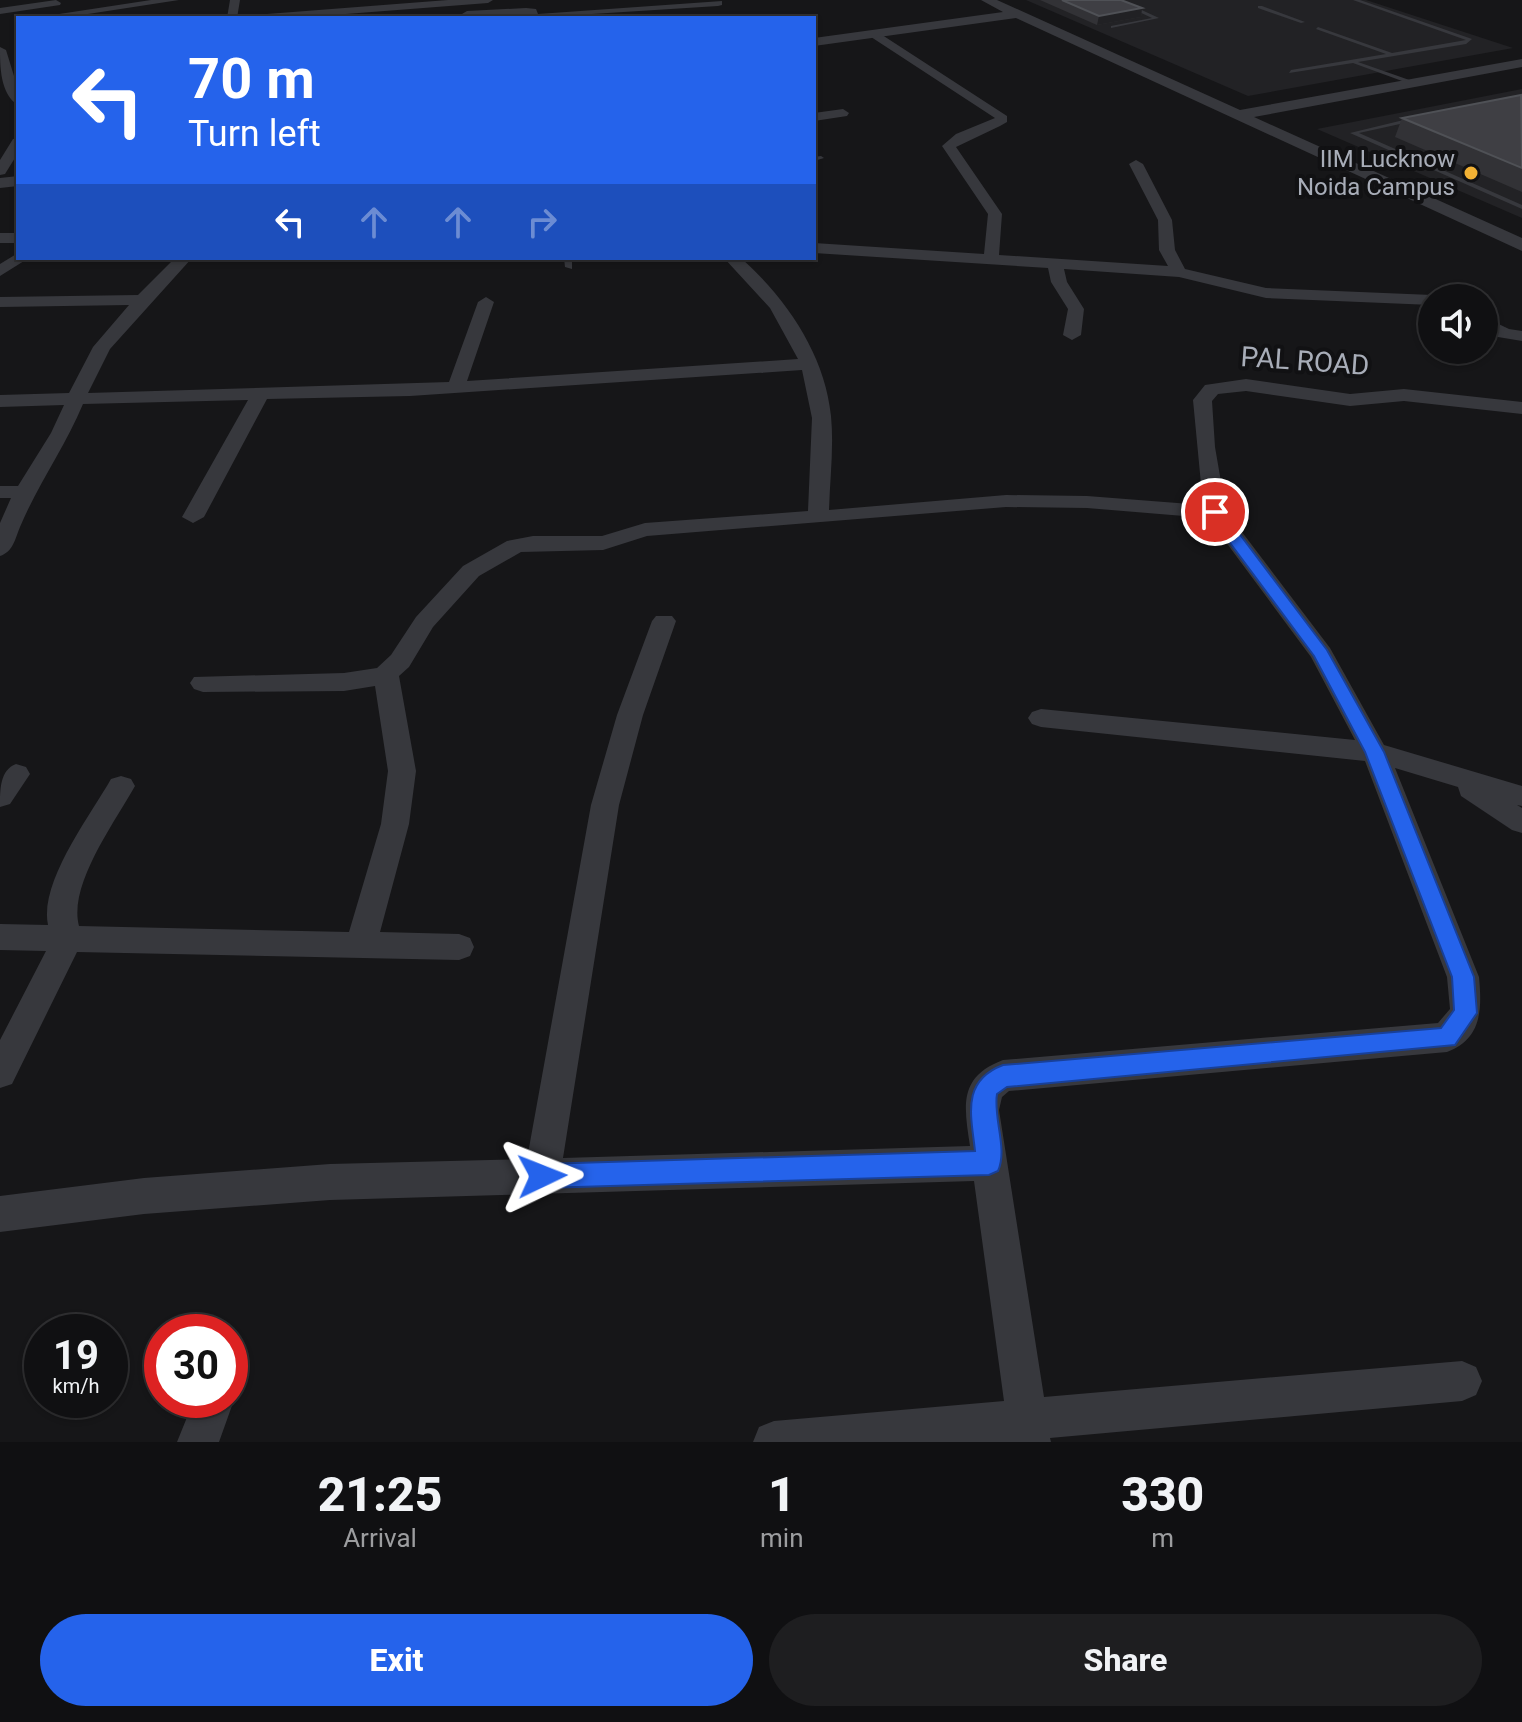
<!DOCTYPE html>
<html lang="en">
<head>
<meta charset="utf-8">
<style>
  body { margin:0; font-family:Roboto,sans-serif; background:#1e1e20; color:#f1f3f6; height:100vh; display:flex; flex-direction:column; font-size:30px; white-space:nowrap }
  * { box-sizing:border-box; margin:0 }
  p { font-size:26px; color:#9c9d9f }
  .icon { flex:none; width:44px; height:44px; fill:none; stroke:currentColor; stroke-width:2; stroke-linecap:round; stroke-linejoin:round }
  .map { position:relative; height:1442px; overflow:hidden }
  .details { display:flex; flex-direction:column; background:#101012; flex:1 }
  .details>* { flex:none }
  .top-card { position:absolute; left:16px; top:16px; width:800px; height:244px; border-radius:0px; box-shadow:0 2px 6px #0004,0 0 0 2px #303032; background:#2563eb; color:#fff; overflow:hidden }
  .fabs { position:absolute; left:1418px; top:284px; display:grid; gap:16px }
  .fabs a { display:grid; place-items:center; width:80px; height:80px; border-radius:50%; background:#101012; box-shadow:0 2px 6px #0004,0 0 0 2px #303032; font-size:40px }
  .speed { position:absolute; left:24px; top:1314px; display:flex; gap:16px; font-size:40px; font-weight:700; text-align:center }
  .speed>* { display:grid; place-content:center; width:104px; height:104px; border-radius:50%; background:#101012; box-shadow:0 2px 6px #0004,0 0 0 2px #303032; line-height:1 }
  .speed small { font-size:20px; font-weight:400 }
  .speed .limit { border:12px solid #d22; background:#fff; color:#111 }
  .pin { position:absolute; display:grid; place-items:center; width:68px; height:68px; color:#fff; margin:-34px; border:4px solid #fff; border-radius:50%; box-shadow:0 2px 8px #0007 }
  .me { position:absolute; width:88px; margin:-44px; rotate:88deg; stroke-linejoin:round; filter:drop-shadow(0 0 6px #0008) }
  .turn { display:flex; align-items:center; gap:28px; height:168px; padding:0 40px; font-size:36px }
  .turn .icon { width:104px; height:104px; stroke-width:2.5 }
  .turn b { display:block; font-size:56px; line-height:68px }
  .lanes { display:flex; align-items:center; height:76px; padding:0 40px; background:#0003; justify-content:center; gap:40px; direction:ltr }
  .lanes .off { opacity:.35 }
  .eta { display:flex; justify-content:space-evenly; align-items:center; height:136px; text-align:center }
  .eta b { font-size:48px; font-weight:800; line-height:56px }
  .cta { display:flex; gap:16px; margin-top:auto; padding:16px 40px }
  .cta a { flex:1; height:92px; border-radius:48px; background:#2563eb; color:#fff; font-size:32px; font-weight:800; line-height:92px; text-align:center }
  .cta a+a { background:#1e1e20; color:#f1f3f6 }
  .map>svg:first-child { display:block }
  .built { fill:#222225 }
  .lines { fill:none; stroke-linecap:round; stroke-linejoin:round }
  .service { fill:#37383d; fill-rule:evenodd }
  .minor { fill:#37383d; fill-rule:evenodd }
  .tertiary { fill:#37383d; fill-rule:evenodd }
  .wall { fill:#323236 }
  .shaded-wall { fill:#212124 }
  .building { fill:#3f3f44; stroke:#4f5156; stroke-width:2 }
  .route { fill:#2563eb; stroke:#184099; stroke-width:2 }
  .poi-dot { fill:#f2b134; stroke:#111113; stroke-width:3 }
  .labels { text-anchor:middle; dominant-baseline:central; stroke-width:8; stroke-linejoin:round; paint-order:stroke }
  .far-poi-label { font-size:24px; fill:#a8adb8; stroke:#111113; text-anchor:end }
  .street-label { font-size:28px; fill:#a8adb8; stroke:#111113 }
</style>
</head>
<body>
<div class="map">
<svg width="1522" height="1442" viewBox="0 0 1522 1442">
  <rect width="100%" height="100%" fill="#161618"/>
  <path class="built" d="M 1026,0 L 1366,0 L 1513,48 L 1248,96 Z
    M 1522,89 L 1522,218 L 1317,129 Z"/>
  <g class="lines">
    <path class="service" d="M 1114,0 L 1120,0 L 1159,18 L 1111,28 L 1111,26 L 1152,18 Z
      M 1353,0 L 1360,0 L 1472,39 L 1466,44 L 1358,62 L 1415,82 L 1413,85 L 1353,63 L 1289,73 L 1291,70 L 1386,54 L 1316,29 L 1318,27 L 1392,53 L 1466,40 Z
      M 1258,6 L 1262,6 L 1305,22 L 1301,23 L 1258,8 Z
      M 1416,117 L 1418,120 L 1359,133 L 1522,205 L 1522,209 L 1350,133 Z
      M 814,157 L 821,156 L 824,158 L 814,161 Z
      M 564,258 L 572,258 L 572,269 L 565,267 Z"/>
    <path class="minor" d="M 56,0 L 61,3 L 60,5 L 0,14 L 0,8 Z
      M 151,0 L 179,0 L 62,18 L 33,18 Z
      M 230,0 L 240,0 L 237,18 L 227,18 Z
      M 448,0 L 493,0 L 488,3 L 294,18 L 248,18 L 253,15 Z
      M 722,1 L 722,5 L 718,6 L 529,18 L 528,14 L 467,17 L 462,14 L 467,11 L 526,8 L 536,9 L 538,14 Z
      M 868,31 L 876,31 L 1007,116 L 1007,122 L 1000,126 L 956,147 L 1002,214 L 999,255 L 1168,266 L 1159,250 L 1158,220 L 1129,164 L 1136,160 L 1143,164 L 1172,220 L 1175,250 L 1185,269 L 1266,288 L 1432,295 L 1439,298 L 1432,298 L 1432,305 L 1266,298 L 1179,277 L 1064,269 L 1067,282 L 1084,309 L 1081,335 L 1072,340 L 1063,335 L 1068,309 L 1051,282 L 1048,268 L 814,253 L 814,243 L 984,254 L 988,214 L 942,146 L 956,134 L 995,118 L 868,35 Z
      M 0,47 L 6,50 L 18,89 L 18,105 C 0,94 0,66 0,47 Z
      M 843,109 L 849,113 L 847,116 L 814,121 L 814,113 Z
      M 18,138 L 18,153 L 5,174 L 0,175 L 0,160 L 13,139 Z
      M 0,233 L 18,233 L 18,243 L 0,243 Z
      M 18,253 L 18,258 L 26,258 L 24,261 L 0,276 L 0,264 Z
      M 175,258 L 192,258 L 110,349 L 88,393 L 449,382 L 478,302 L 486,297 L 494,302 L 467,381 L 798,359 L 770,308 L 724,258 L 741,258 C 787,299 825,355 831,416 C 834,447 830,478 829,510 L 1006,495 L 1087,496 L 1203,505 L 1193,400 L 1205,385 L 1246,379 L 1350,394 L 1404,389 L 1522,402 L 1522,414 L 1404,401 L 1350,406 L 1246,391 L 1218,394 L 1212,401 L 1215,447 L 1226,511 L 1330,648 L 1384,745 L 1522,786 L 1522,806 L 1517,805 L 1522,808 L 1522,833 L 1512,830 L 1461,796 L 1458,787 L 1395,768 L 1479,977 C 1482,1009 1482,1039 1447,1052 L 1009,1091 L 1002,1097 L 999,1110 L 1044,1397 L 1462,1361 L 1476,1367 L 1482,1381 L 1476,1395 L 1462,1401 L 1050,1438 L 1051,1442 L 753,1442 L 759,1427 L 774,1421 L 1004,1401 L 974,1181 L 330,1200 L 144,1214 L 0,1232 L 0,1196 L 144,1178 L 330,1164 L 527,1159 L 591,805 L 617,715 L 652,621 L 656,616 L 672,616 L 676,621 L 643,715 L 619,805 L 563,1158 L 970,1146 C 964,1106 958,1077 1003,1060 L 1438,1023 L 1450,1009 L 1447,977 L 1365,761 L 1041,727 L 1032,724 L 1028,718 L 1032,712 L 1041,709 L 1355,740 L 1311,657 L 1208,518 L 1087,508 L 1006,507 L 647,536 L 603,550 L 521,552 L 479,576 L 433,627 L 409,667 L 399,676 L 416,771 L 409,824 L 380,932 L 459,934 L 470,938 L 474,947 L 470,956 L 459,960 L 77,952 L 12,1084 L 0,1088 L 0,1040 L 46,951 L 0,950 L 0,924 L 48,925 C 39,882 90,816 111,779 L 121,776 L 131,779 L 135,786 C 115,822 68,885 79,926 L 349,932 L 381,824 L 388,771 L 375,686 L 344,691 L 203,692 L 194,689 L 190,683 L 194,677 L 344,673 L 377,668 L 391,655 L 416,617 L 463,566 L 507,541 L 533,536 L 602,536 L 645,523 L 808,511 L 812,418 L 802,370 L 410,396 L 267,399 L 204,517 L 193,523 L 182,517 L 248,400 L 83,404 C 65,447 38,484 20,527 C 15,539 13,552 0,556 L 0,523 L 11,498 L 0,498 L 0,486 L 18,486 L 51,433 L 64,405 L 0,407 L 0,395 L 69,393 L 93,347 L 129,305 L 0,307 L 0,297 L 138,295 Z
      M 1484,317 L 1509,329 L 1522,331 L 1522,341 L 1498,337 L 1484,329 Z
      M 16,764 L 26,767 L 30,774 L 10,804 L 0,807 C 0,789 0,770 16,764 Z
      M 230,1389 L 234,1400 L 219,1442 L 177,1442 L 194,1400 L 230,1400 Z"/>
    <path class="tertiary" d="M 981,0 L 997,0 L 1240,110 L 1522,59 L 1522,67 L 1254,117 L 1522,238 L 1522,251 L 1016,18 L 814,46 L 814,38 L 1003,12 Z
      M 18,176 L 18,186 L 0,188 L 0,178 Z"/>
  </g>
  <path class="wall" d="M 1040,0 L 1121,0 L 1142,8 L 1141,17 L 1097,25 Z
    M 1522,95 L 1522,192 L 1395,137 L 1402,118 Z"/>
  <path class="shaded-wall" d="M 1142,8 L 1141,17 L 1097,25 L 1099,16 Z"/>
  <path class="building" d="M 1062,0 L 1121,0 L 1142,8 L 1099,16 Z
    M 1521,95 L 1522,168 L 1402,118 Z"/>
  <path class="route" d="M 1215,507 L 1220,508 L 1327,650 L 1384,752 L 1474,977 L 1477,1013 L 1455,1045 L 1007,1087 L 997,1094 C 993,1118 1008,1149 998,1171 L 989,1175 L 542,1188 L 533,1185 L 529,1176 L 533,1167 L 542,1164 L 975,1151 C 971,1115 961,1081 1003,1065 L 1441,1028 L 1454,1010 L 1452,977 L 1365,752 L 1314,656 L 1207,512 Z"/>
  <circle class="poi-dot" cx="1471" cy="173" r="8"/>
  <g class="labels">
    <g class="far-poi-label">
      <text x="1455" y="159">IIM Lucknow<tspan x="1455" dy="28">Noida Campus</tspan></text>
    </g>
    <g class="street-label">
      <text transform="translate(1305 361) rotate(4)">PAL ROAD</text>
    </g>
  </g>
</svg>
<div class="fabs">
<a><svg class="icon" aria-label="sound" viewBox="0 0 24 24"><path d="M4 9h4l5-4v14l-5-4H4zM17 9q2 3 0 6"/></svg></a>
</div>
<div class="speed"><div>19<small>km/h</small></div><div class="limit">30</div></div>
<div class="pin" style="left:1215px;top:512px;background:#d93025"><svg class="icon" aria-label="arrive" viewBox="0 0 24 24"><path d="M6 21V4h12l-3 4 3 4H6"/></svg></div>
<svg class="me" style="left:542px;top:1176px" viewBox="-20 -20 40 40"><path d="M0-17L14 15 0 8-14 15z" fill="#2563eb" stroke="#fff" stroke-width="4"/></svg>
<div class="top-card">
<div class="turn"><svg class="icon" aria-label="left" viewBox="0 0 24 24"><path d="M17 20v-9H6M10 6l-5 5 5 5"/></svg><div><b>70 m</b>Turn left</div></div>
<div class="lanes"><svg class="icon" aria-label="left" viewBox="0 0 24 24"><path d="M17 20v-9H6M10 6l-5 5 5 5"/></svg><svg class="icon off" aria-label="ahead" viewBox="0 0 24 24"><path d="M12 20V5M6 11l6-6 6 6"/></svg><svg class="icon off" aria-label="ahead" viewBox="0 0 24 24"><path d="M12 20V5M6 11l6-6 6 6"/></svg><svg class="icon off" aria-label="right" viewBox="0 0 24 24"><path d="M7 20v-9h11M14 6l5 5-5 5"/></svg></div>
</div>
</div>
<section class="details">
<div class="eta">
<div><b>21:25</b><p>Arrival</p></div>
<div><b>1</b><p>min</p></div>
<div><b>330</b><p>m</p></div>
</div>
<div class="cta"><a>Exit</a><a>Share</a></div>
</section>
</body>
</html>
